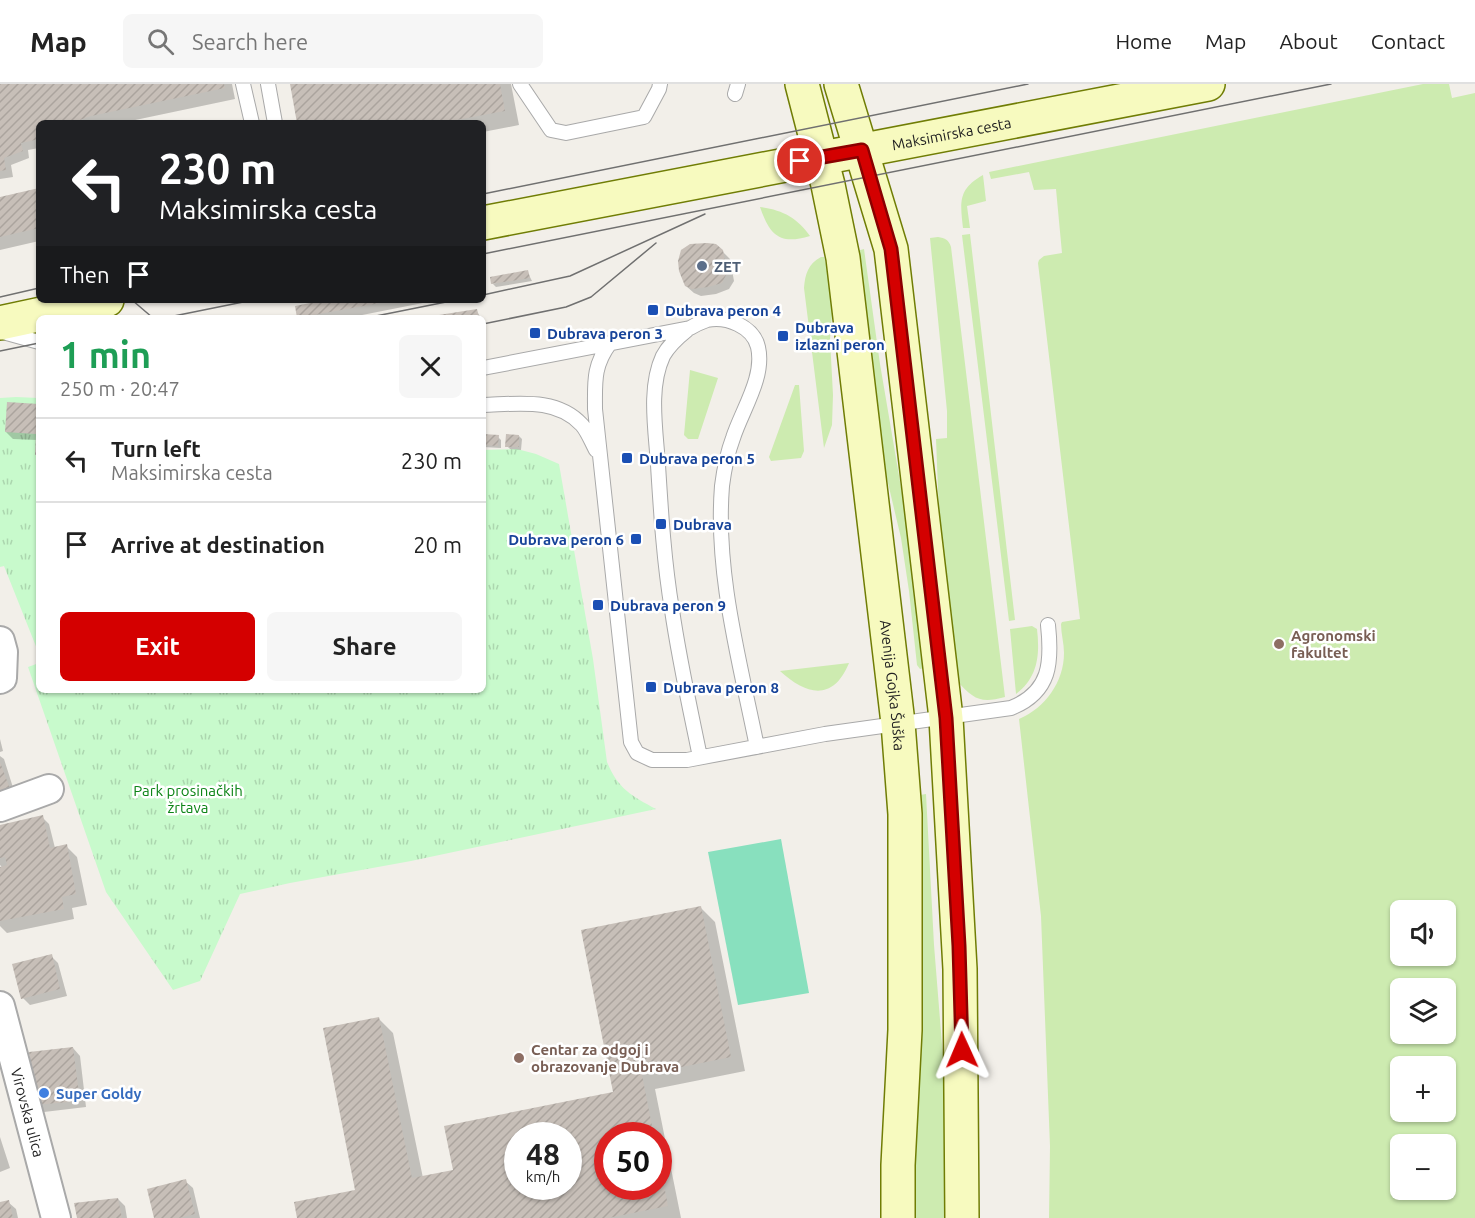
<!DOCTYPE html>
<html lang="en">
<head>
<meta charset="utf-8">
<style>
  body { margin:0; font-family:Ubuntu,sans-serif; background:#f6f6f6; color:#222; height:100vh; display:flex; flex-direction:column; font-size:22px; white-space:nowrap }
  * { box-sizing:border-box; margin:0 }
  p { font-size:20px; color:#767676 }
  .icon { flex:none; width:33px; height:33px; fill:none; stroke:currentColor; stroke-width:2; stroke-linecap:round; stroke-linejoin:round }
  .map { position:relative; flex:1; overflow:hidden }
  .sheet { position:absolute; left:36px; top:231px; width:450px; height:378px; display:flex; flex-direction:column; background:#fff; border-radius:9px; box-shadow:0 2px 4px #0004 }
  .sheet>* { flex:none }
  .banner { position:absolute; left:36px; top:36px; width:450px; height:183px; border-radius:9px; box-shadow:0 2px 4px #0004; background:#202124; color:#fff; overflow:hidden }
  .buttons { position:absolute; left:1390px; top:816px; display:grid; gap:12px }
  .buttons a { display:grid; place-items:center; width:66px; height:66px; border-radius:9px; background:#fff; box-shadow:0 2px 4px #0004; font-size:30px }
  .speed { position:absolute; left:504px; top:1038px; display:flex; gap:12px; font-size:30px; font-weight:700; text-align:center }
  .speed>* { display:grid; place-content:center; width:78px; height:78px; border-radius:50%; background:#fff; box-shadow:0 2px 4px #0004; line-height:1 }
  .speed small { font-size:15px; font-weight:400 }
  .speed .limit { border:9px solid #d22; background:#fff; color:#111 }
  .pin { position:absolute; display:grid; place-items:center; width:51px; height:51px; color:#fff; margin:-26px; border:3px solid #fff; border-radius:50%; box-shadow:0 2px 6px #0007 }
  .me { position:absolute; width:66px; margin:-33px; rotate:359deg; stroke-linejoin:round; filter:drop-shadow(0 0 4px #0008) }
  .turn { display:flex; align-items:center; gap:21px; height:126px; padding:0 24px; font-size:27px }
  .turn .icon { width:78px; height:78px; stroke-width:2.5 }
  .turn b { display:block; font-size:42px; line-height:51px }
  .then { display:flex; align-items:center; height:57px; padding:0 24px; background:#0003; gap:12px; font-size:22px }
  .round { display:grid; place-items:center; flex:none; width:63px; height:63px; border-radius:9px; background:#f6f6f6 }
  .summary { display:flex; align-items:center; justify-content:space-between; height:102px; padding:0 24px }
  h1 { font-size:36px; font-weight:600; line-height:45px; color:#1e9e55 }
  .action { display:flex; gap:12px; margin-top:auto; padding:12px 24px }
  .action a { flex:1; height:69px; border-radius:9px; background:#d40000; color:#fff; font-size:24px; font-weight:600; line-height:69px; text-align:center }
  .action a+a { background:#f6f6f6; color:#222 }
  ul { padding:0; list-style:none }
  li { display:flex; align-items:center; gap:18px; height:84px; padding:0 24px; border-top:2px solid #e0e0e0 }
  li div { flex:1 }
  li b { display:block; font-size:22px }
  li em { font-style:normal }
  header { display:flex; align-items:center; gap:36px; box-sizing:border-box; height:84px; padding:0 30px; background:#fff; border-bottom:2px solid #e0e0e0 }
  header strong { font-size:28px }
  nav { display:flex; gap:33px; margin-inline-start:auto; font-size:21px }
  .search { width:420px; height:54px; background:#f6f6f6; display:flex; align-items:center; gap:15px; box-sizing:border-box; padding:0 21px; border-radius:9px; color:#767676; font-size:22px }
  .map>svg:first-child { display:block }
  .grass { fill:#cdebb0; fill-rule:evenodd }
  .park { fill:url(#park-tufts) }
  .pitch { fill:#88e0be }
  .shadow { fill:#0003; fill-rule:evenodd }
  .building { fill:url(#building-hatch); fill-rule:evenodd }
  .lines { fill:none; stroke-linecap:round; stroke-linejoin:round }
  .lane-casing { stroke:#a9a9a9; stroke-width:16 }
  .street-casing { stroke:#a9a9a9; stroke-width:32 }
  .secondary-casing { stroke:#707d05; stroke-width:36 }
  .lane { stroke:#fff; stroke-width:14 }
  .street { stroke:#fff; stroke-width:28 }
  .secondary { stroke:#f7fabf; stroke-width:33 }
  .tram { stroke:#707070; stroke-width:1.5 }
  .route-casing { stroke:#8a0000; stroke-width:15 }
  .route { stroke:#d40000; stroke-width:10 }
  .service-dot { fill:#5c6f8a; stroke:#fff; stroke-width:2 }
  .transit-dot { fill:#1a4fb4; stroke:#fff; stroke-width:2 }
  .education-dot { fill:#8d6e63; stroke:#fff; stroke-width:2 }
  .shop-dot { fill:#3f7fe0; stroke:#fff; stroke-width:2 }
  .labels { text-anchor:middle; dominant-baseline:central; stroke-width:5; stroke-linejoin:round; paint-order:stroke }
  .street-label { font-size:15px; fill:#222; stroke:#fff }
  .service-label { font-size:15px; font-weight:bold; fill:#4e5e75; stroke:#fff; text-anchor:start }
  .transit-label { font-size:15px; font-weight:bold; fill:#164399; stroke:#fff; text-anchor:start }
  .education-label { font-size:15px; font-weight:bold; fill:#785e54; stroke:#fff; text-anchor:start }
  .park-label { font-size:15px; fill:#0c8416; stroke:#fff }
  .shop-label { font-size:15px; font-weight:bold; fill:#366cbe; stroke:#fff; text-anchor:start }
</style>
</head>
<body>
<header>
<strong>Map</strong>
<div class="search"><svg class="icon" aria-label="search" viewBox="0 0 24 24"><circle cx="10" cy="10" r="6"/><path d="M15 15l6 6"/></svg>Search here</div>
<nav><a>Home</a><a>Map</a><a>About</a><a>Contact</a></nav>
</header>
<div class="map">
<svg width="1475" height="1134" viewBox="0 0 1475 1134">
  <defs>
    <pattern id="park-tufts" width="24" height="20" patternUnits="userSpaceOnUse" patternTransform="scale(1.5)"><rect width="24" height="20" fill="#c8facc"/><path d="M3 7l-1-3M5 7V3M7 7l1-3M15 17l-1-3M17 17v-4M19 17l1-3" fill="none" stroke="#acd6af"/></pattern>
    <pattern id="building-hatch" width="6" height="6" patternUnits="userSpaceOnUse" patternTransform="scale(1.5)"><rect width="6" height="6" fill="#c7bfb8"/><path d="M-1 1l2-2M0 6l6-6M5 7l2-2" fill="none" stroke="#aba49e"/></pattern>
  </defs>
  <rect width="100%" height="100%" fill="#f2efe9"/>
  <path class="grass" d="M 1423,0 L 1449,0 L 1452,14 L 1475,9 L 1475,1134 L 1049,1134 L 1050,1062 L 1041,832 L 1019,635 C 1045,624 1064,598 1064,569 C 1064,559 1061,550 1061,540 L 1062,538 L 1080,535 L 1038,179 L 1039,176 L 1044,172 L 1062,169 L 1056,105 L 1034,106 L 1029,88 L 991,95 L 989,88 ZM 1446,826 L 1446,872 L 1401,872 L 1401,826 ZM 1446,904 L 1446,950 L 1401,950 L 1401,904 ZM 1446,982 L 1446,1028 L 1401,1028 L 1401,982 ZM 1401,1060 L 1446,1060 L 1446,1106 L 1401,1106 Z
    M 983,91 L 986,117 L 967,122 L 970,144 L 963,144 C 960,118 958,105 983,91 Z
    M 760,123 C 783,126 797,134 810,152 C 780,161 770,152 760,123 Z
    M 970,150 L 1015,536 L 1009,537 L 962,151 Z
    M 938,153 C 945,154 949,156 951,163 L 1005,613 C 980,620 974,615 957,597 L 939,430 L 936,355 L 947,354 L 947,327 L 930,154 Z
    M 864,165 L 880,280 L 913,474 L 924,584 L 920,585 L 917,581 L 909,507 L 901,454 L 878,357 L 857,167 Z
    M 821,173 L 824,173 L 832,202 L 833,219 L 830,255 L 833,311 L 832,341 L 824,364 L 804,204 C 805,190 808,180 821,173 Z
    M 690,286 L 718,294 L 698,355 L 688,355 L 684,351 Z
    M 795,301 L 799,301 L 804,367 L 801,374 L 771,377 L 769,373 Z
    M 1032,542 L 1037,545 C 1040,571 1038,593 1016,610 L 1010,545 Z
    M 849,579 C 833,618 806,611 780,587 Z
    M 926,710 L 934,861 L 945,998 L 946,1134 L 913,1134 L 922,817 L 920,711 Z"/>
  <path class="park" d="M 16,313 L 39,314 L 39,570 L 4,482 L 0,483 L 0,314 Z
    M 517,365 L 536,370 L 559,380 L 593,575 L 607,678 C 618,705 632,712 656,725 L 411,777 L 290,799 L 240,810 L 200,897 L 173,906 L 106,808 L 28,583 L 39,579 L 39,606 L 483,606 L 483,366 Z"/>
  <path class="pitch" d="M 781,755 L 809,909 L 738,921 L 708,768 Z"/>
  <path class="shadow" d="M 0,0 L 232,0 L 235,15 L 121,39 L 39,39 L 39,64 L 28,66 L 29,74 L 11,81 L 13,93 L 0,95 Z
    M 291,0 L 511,0 L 519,41 L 483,48 L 483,39 L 299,39 Z
    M 39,105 L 39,157 L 0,166 L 0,114 Z
    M 716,161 L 730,175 L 734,197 L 729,205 L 716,210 L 701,212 L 694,209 L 686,202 Z
    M 527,187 L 532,197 L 496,203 L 493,200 Z
    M 333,216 L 438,216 L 347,234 L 299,234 L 297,223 Z
    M 476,226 L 481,234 L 441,234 L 441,232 Z
    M 39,321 L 39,373 L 37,371 L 37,356 L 13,355 L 6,348 Z
    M 483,351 L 498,353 L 501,356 L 501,364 L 483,363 Z
    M 519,352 L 522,355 L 521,366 L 510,365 L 507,362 Z
    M 0,655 L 3,667 L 0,668 Z
    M 0,672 L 4,675 L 16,713 L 0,718 Z
    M 42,733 L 49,740 L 55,764 L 66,762 L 77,773 L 87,821 L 72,824 L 74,835 L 7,849 L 0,842 L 0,784 L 3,784 L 0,781 L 0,742 Z
    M 700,823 L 715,838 L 745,987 L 655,1005 L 681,1134 L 299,1134 L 357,1107 L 379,935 L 393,949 L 423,1094 L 455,1087 L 446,1043 L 615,1009 ZM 518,1052 L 568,1052 L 568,1102 L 518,1102 ZM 608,1052 L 658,1052 L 658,1102 L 608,1102 Z
    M 51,872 L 58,879 L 67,912 L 30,921 L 23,914 Z
    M 73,964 L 80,972 L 86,1023 L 44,1028 L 37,1021 Z
    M 0,1053 L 10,1084 L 0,1088 Z
    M 185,1097 L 193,1104 L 200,1134 L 156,1134 Z
    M 118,1115 L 125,1122 L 127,1134 L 78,1134 Z
    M 8,1118 L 16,1125 L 18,1134 L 0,1134 L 0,1120 Z"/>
  <path class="building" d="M 0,0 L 224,0 L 225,4 L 91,32 L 71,39 L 39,39 L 39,55 L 21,59 L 23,67 L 4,74 L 6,86 L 0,87 Z
    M 290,0 L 500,0 L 505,27 L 440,39 L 297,39 Z
    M 39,104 L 39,144 L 0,153 L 0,113 Z
    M 707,159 L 716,160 L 723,166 L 727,189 L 722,199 L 708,203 L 692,205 L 685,202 L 679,187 L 678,177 L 681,166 L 690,160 Z
    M 528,186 L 530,194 L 491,200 L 490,193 Z
    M 325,216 L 391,216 L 391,217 L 297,234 L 295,222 Z
    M 477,225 L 479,233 L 440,234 L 439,231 Z
    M 7,318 L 39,320 L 39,371 L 35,371 L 36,350 L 5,348 Z
    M 483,350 L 499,351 L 498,362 L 483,361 Z
    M 506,350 L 519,351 L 519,363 L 505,363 Z
    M 0,678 L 10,705 L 0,709 Z
    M 43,731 L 50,764 L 67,760 L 76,810 L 62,813 L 64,825 L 0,837 L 0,783 L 7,781 L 5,773 L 0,774 L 0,741 Z
    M 701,822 L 731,973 L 642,991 L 654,1052 L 608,1052 L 608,1102 L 658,1102 L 660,1080 L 668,1122 L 608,1134 L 297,1134 L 294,1118 L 355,1106 L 323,944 L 379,933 L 412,1094 L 453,1086 L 444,1042 L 613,1008 L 581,846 ZM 518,1052 L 568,1052 L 568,1102 L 518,1102 Z
    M 52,870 L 60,905 L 21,915 L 12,880 Z
    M 73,963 L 80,1017 L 35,1021 L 29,968 Z
    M 186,1095 L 195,1130 L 179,1134 L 154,1134 L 147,1105 Z
    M 118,1114 L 122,1134 L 77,1134 L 74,1119 Z
    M 9,1116 L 13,1134 L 0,1134 L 0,1118 Z"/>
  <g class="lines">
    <g class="lane-casing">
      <path id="lane" d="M 243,0 L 252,39
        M 268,0 L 275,39
        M 520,0 L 551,46 L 566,49 L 644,33 L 659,5 L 660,0
        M 735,10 L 738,0
        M 687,246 C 677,254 669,261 663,272 C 648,304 656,347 658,381 C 661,429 664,478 672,526 C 679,575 690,624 700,673
        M 3,248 L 39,258
        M 610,259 C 593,282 595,298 595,325 L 631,658 L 637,669 L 652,676 L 687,676 L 825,650 L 1011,624 C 1051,608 1052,578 1048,541
        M 483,284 L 690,244 C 695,241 701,238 707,236 C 726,232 753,242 758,263 C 765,293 742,326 733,354 C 727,370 724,386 722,402 C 715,489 740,578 757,663
        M 483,321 C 517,320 557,313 582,341 C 588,348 592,359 596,366"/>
    </g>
    <g class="street-casing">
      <g id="street">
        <path d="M 0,557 L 3,568 L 2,594 L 0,595"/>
        <path d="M 0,723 L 49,705"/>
        <path id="s1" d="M 0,922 L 56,1134"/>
      </g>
    </g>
    <g class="secondary-casing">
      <g id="secondary">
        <path id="s2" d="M 802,0 L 828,101 L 843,174 L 898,639 L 905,730 L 905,946 L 898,1081 L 898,1134"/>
        <path d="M 841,0 L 891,165 L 946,634 L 960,885 L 962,1134"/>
        <path id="s3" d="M 483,139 L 1208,0"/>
        <path d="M 0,239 L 107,216"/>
      </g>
    </g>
    <use href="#lane" class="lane"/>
    <use href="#street" class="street"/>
    <use href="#secondary" class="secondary"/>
    <path class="tram" d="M 483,110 L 1028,0
      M 483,170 L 1331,0
      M 483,211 L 570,192 L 705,130
      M 0,213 L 39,204
      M 132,216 L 153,234
      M 164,234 L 253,216
      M 366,234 L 456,216
      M 483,240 L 566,223 L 591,213 L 656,159
      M 0,267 L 39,259"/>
  </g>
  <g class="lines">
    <g class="route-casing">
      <path id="route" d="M 800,77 L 862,66 L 891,165 L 946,634 L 959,862 L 962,966"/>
    </g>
    <use href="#route" class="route"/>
  </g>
  <circle class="service-dot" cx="702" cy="182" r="6"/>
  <g class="transit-dot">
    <rect x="647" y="220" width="12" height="12" rx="3"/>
    <rect x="529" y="243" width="12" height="12" rx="3"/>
    <rect x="777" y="246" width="12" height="12" rx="3"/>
    <rect x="621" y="368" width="12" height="12" rx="3"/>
    <rect x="655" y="434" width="12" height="12" rx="3"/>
    <rect x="630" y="449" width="12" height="12" rx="3"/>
    <rect x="592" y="515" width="12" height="12" rx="3"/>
    <rect x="645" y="597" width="12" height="12" rx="3"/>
  </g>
  <g class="education-dot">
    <circle cx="1279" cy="560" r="6"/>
    <circle cx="519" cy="974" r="6"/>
  </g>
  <circle class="shop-dot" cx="44" cy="1009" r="6"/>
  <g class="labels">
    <g class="street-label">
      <text stroke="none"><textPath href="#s3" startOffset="477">Maksimirska cesta</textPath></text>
      <text stroke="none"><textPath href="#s2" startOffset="609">Avenija Gojka Šuška</textPath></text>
      <text stroke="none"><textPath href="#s1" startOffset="110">Virovska ulica</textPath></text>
    </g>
    <g class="service-label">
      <text x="714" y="182">ZET</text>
    </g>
    <g class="transit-label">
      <text x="665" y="226">Dubrava peron 4</text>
      <text x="795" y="243">Dubrava<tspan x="795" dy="17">izlazni peron</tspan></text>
      <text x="547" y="249">Dubrava peron 3</text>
      <text x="639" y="374">Dubrava peron 5</text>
      <text x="673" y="440">Dubrava</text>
      <text x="624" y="455" text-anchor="end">Dubrava peron 6</text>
      <text x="610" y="521">Dubrava peron 9</text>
      <text x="663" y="603">Dubrava peron 8</text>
    </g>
    <g class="education-label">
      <text x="1291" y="551">Agronomski<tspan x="1291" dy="17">fakultet</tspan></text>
      <text x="531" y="965">Centar za odgoj i<tspan x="531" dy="17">obrazovanje Dubrava</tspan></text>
    </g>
    <g class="park-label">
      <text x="188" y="706">Park prosinačkih<tspan x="188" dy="17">žrtava</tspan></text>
    </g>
    <g class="shop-label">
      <text x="56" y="1009">Super Goldy</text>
    </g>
  </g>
</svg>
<div class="buttons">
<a><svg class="icon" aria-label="sound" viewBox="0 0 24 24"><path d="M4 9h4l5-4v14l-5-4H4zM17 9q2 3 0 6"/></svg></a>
<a><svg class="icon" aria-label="layers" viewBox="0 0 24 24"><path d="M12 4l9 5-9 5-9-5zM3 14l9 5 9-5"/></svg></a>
<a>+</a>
<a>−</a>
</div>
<div class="speed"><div>48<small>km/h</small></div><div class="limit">50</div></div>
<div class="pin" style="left:800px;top:77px;background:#d93025"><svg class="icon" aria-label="arrive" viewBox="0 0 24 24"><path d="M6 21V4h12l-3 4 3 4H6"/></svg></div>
<svg class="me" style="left:962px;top:966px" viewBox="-20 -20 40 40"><path d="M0-17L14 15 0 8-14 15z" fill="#d40000" stroke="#fff" stroke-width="4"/></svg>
<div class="banner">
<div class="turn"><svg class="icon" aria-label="left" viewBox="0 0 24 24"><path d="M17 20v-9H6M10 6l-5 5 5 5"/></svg><div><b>230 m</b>Maksimirska cesta</div></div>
<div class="then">Then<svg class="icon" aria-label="arrive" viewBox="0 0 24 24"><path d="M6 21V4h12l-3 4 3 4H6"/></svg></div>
</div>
<section class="sheet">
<div class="summary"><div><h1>1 min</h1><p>250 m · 20:47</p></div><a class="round"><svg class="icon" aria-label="close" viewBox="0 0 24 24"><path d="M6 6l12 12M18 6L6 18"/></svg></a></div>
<ul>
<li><svg class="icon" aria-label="left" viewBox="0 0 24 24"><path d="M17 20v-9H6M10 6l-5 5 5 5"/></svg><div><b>Turn left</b><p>Maksimirska cesta</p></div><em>230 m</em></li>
<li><svg class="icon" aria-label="arrive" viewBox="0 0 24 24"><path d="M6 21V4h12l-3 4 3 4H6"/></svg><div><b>Arrive at destination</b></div><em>20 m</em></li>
</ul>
<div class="action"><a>Exit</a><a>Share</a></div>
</section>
</div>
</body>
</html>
